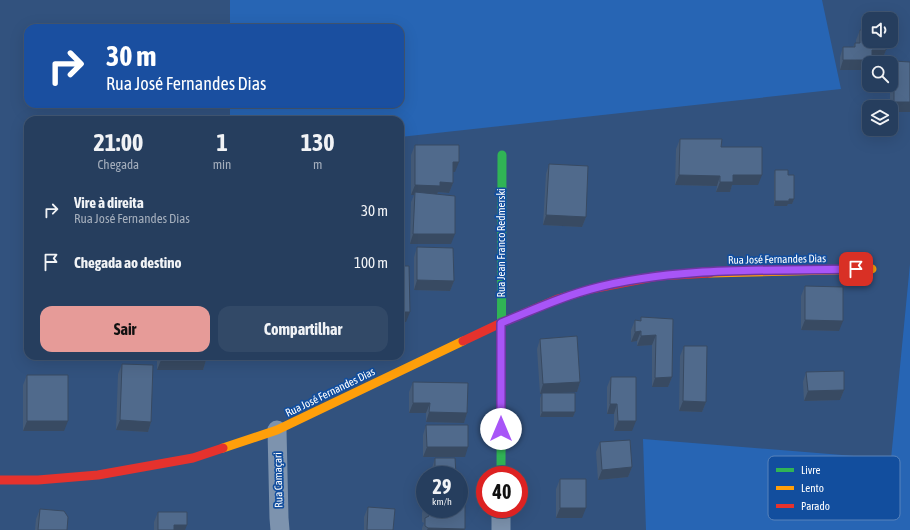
<!DOCTYPE html>
<html lang="pt">
<head>
<meta charset="utf-8">
<style>
  body { margin:0; font-family:"Asap Condensed",sans-serif; background:#324967; color:#f1f3f6; height:100vh; display:flex; flex-direction:column; font-size:15px; white-space:nowrap }
  * { box-sizing:border-box; margin:0 }
  p { font-size:13px; color:#a4aebc }
  .icon { flex:none; width:22px; height:22px; fill:none; stroke:currentColor; stroke-width:2; stroke-linecap:round; stroke-linejoin:round }
  .map { position:relative; flex:1; overflow:hidden }
  .drawer { position:absolute; left:24px; top:116px; width:380px; height:244px; display:flex; flex-direction:column; background:#263e5e; border-radius:12px; box-shadow:0 4px 16px #0002,0 0 0 1px #425773 }
  .drawer>* { flex:none }
  .hud { position:absolute; left:24px; top:24px; width:380px; height:84px; border-radius:12px; box-shadow:0 4px 16px #0002,0 0 0 1px #425773; background:#1a4fa0; color:#fff; overflow:hidden }
  .controls { position:absolute; left:862px; top:12px; display:grid; gap:8px }
  .controls a { display:grid; place-items:center; width:36px; height:36px; border-radius:8px; background:#263e5e; box-shadow:0 4px 16px #0002,0 0 0 1px #425773; font-size:20px }
  .speed { position:absolute; left:416px; top:466px; display:flex; gap:8px; font-size:20px; font-weight:700; text-align:center }
  .speed>* { display:grid; place-content:center; width:52px; height:52px; border-radius:50%; background:#263e5e; box-shadow:0 4px 16px #0002,0 0 0 1px #425773; line-height:1 }
  .speed small { font-size:10px; font-weight:400 }
  .speed .limit { border:6px solid #d22; background:#fff; color:#111 }
  .pin { position:absolute; display:grid; place-items:center; width:34px; height:34px; color:#fff; margin:-17px; border-radius:8px; box-shadow:0 2px 6px #0006 }
  .me { position:absolute; width:44px; margin:-22px; rotate:0deg; stroke-linejoin:round; filter:drop-shadow(0 0 3px #0008) }
  .turn { display:flex; align-items:center; gap:14px; height:84px; padding:0 16px; font-size:18px }
  .turn .icon { width:52px; height:52px; stroke-width:2.5 }
  .turn b { display:block; font-size:28px; line-height:34px }
  .eta { display:flex; justify-content:space-evenly; align-items:center; height:68px; text-align:center }
  .eta b { font-size:24px; font-weight:700; line-height:28px }
  .button { display:flex; gap:8px; margin-top:auto; padding:8px 16px }
  .button a { flex:1; height:46px; border-radius:12px; background:#e69b98; color:#111; font-size:16px; font-weight:700; line-height:46px; text-align:center }
  .button a+a { background:#324967; color:#f1f3f6 }
  ul { padding:0; list-style:none }
  li { display:flex; align-items:center; gap:12px; height:52px; padding:0 16px }
  li div { flex:1 }
  li b { display:block; font-size:15px }
  li em { font-style:normal }
  .map>svg:first-child { display:block }
  .green { fill:#2765b4 }
  .lines { fill:none; stroke-linecap:round; stroke-linejoin:round }
  .street { stroke:#7d93ae; stroke-width:19 }
  .fast { stroke:#30b455; stroke-width:9 }
  .slow { stroke:#ff9f0a; stroke-width:9 }
  .jam { stroke:#e5322d; stroke-width:9 }
  .wall { fill:#455b78 }
  .shaded-wall { fill:#384a62 }
  .building { fill:#506a8c; stroke:#384a62 }
  .route-casing { stroke:#6d37a1; stroke-width:10 }
  .route { stroke:#a855f7; stroke-width:7 }
  .labels { text-anchor:middle; dominant-baseline:central; stroke-width:3.5; stroke-linejoin:round; paint-order:stroke }
  .street-label { font-size:11px; fill:#fff; stroke:#124e9e }
  .key { fill:#124e9e; stroke:#5983bb; stroke-width:1 }
  .key-label { font-size:11px; fill:#fff }
</style>
</head>
<body>
<div class="map">
<svg width="910" height="530" viewBox="0 0 910 530">
  <rect width="100%" height="100%" fill="#32527e"/>
  <path class="green" d="M 230,0 L 822,0 L 841,89 L 400,137 L 400,120 L 230,120 L 230,104 L 400,104 L 400,28 L 230,28 Z
    M 910,264 L 910,530 L 646,530 L 643,439 L 891,459 Z"/>
  <g class="lines">
    <path class="street" d="M 277,430 L 279,518 L 280,530
      M 501,530 L 501,509"/>
    <path class="fast" d="M 501,475 L 502,155"/>
    <path class="slow" d="M 710,273 L 872,269
      M 223,448 L 277,430 L 463,341"/>
    <path class="jam" d="M 463,341 L 501,323 L 558,299 L 591,289 L 658,276 L 710,273
      M 0,480 L 38,480 L 98,475 L 193,458 L 223,448"/>
  </g>
  <path class="wall" d="M 860,30 L 886,50 L 882,60 L 872,60 L 871,63 L 869,63 L 868,70 L 840,70 L 840,57 L 843,47 L 853,47 L 855,43 L 856,43 L 856,40 Z
    M 894,61 L 910,62 L 910,112 L 891,112 L 891,107 L 890,107 L 890,85 L 891,85 L 891,68 Z
    M 680,139 L 721,147 L 758,185 L 732,185 L 730,192 L 716,192 L 717,186 L 675,185 L 676,149 Z
    M 415,145 L 455,172 L 453,172 L 453,183 L 449,193 L 438,192 L 437,195 L 451,244 L 410,244 L 411,202 L 414,195 L 411,195 L 411,155 Z
    M 549,164 L 586,217 L 582,227 L 543,225 L 546,174 Z
    M 775,170 L 788,175 L 794,199 L 792,204 L 788,204 L 787,206 L 774,206 L 774,175 Z
    M 417,247 L 454,281 L 450,291 L 414,290 L 414,257 Z
    M 805,286 L 839,331 L 801,330 L 801,296 Z
    M 641,317 L 673,319 L 672,377 L 668,387 L 652,387 L 652,345 L 637,346 L 637,341 L 631,342 L 631,330 L 635,320 L 640,321 Z
    M 540,339 L 580,382 L 577,392 L 558,393 L 575,412 L 573,417 L 540,417 L 540,398 L 542,394 L 540,394 L 537,349 Z
    M 684,346 L 706,402 L 702,412 L 679,411 L 680,356 Z
    M 157,356 L 206,356 L 206,360 L 203,370 L 157,370 Z
    M 122,364 L 151,422 L 148,432 L 116,430 L 118,374 Z
    M 806,372 L 844,390 L 840,400 L 804,401 L 803,382 Z
    M 27,375 L 64,431 L 23,431 L 23,385 Z
    M 611,377 L 632,431 L 614,431 L 614,414 L 607,414 L 607,387 Z
    M 413,382 L 467,413 L 464,423 L 426,422 L 426,413 L 409,413 L 409,392 Z
    M 426,425 L 465,457 L 423,457 L 423,435 Z
    M 600,442 L 632,467 L 628,477 L 598,480 L 596,452 Z
    M 435,458 L 456,475 L 432,475 L 432,468 Z
    M 560,479 L 582,518 L 556,518 L 556,489 Z
    M 425,504 L 425,509 L 459,509 L 464,530 L 422,530 L 422,528 L 424,523 L 422,522 L 422,513 Z
    M 368,507 L 393,530 L 364,530 L 364,517 Z
    M 40,509 L 67,530 L 35,530 L 36,519 Z
    M 158,512 L 185,530 L 154,530 L 154,522 Z"/>
  <path class="shaded-wall" d="M 872,50 L 886,50 L 882,60 L 869,60 Z
    M 843,60 L 872,60 L 871,63 L 869,63 L 869,68 L 868,70 L 840,70 Z
    M 894,102 L 910,102 L 910,112 L 891,112 L 891,109 Z
    M 453,162 L 459,162 L 455,172 L 450,172 Z
    M 679,175 L 720,176 L 717,186 L 675,185 Z
    M 733,175 L 762,175 L 758,185 L 732,185 L 730,192 L 716,192 L 720,182 Z
    M 440,182 L 453,183 L 449,193 L 438,192 L 436,196 L 415,192 L 414,195 L 411,195 L 415,185 Z
    M 789,199 L 794,199 L 792,204 L 788,204 L 787,206 L 774,206 L 775,201 Z
    M 546,215 L 586,217 L 582,227 L 543,225 Z
    M 413,234 L 455,234 L 451,244 L 410,244 Z
    M 417,280 L 454,281 L 450,291 L 414,290 Z
    M 400,312 L 410,312 L 406,322 L 400,322 Z
    M 805,320 L 843,321 L 839,331 L 801,330 Z
    M 641,331 L 637,341 L 631,342 L 635,332 Z
    M 656,335 L 652,345 L 637,346 L 641,336 Z
    M 161,360 L 206,360 L 203,370 L 157,370 Z
    M 672,377 L 668,387 L 652,387 L 655,378 Z
    M 580,382 L 577,392 L 540,394 L 543,384 Z
    M 844,390 L 840,400 L 804,401 L 808,391 Z
    M 683,401 L 706,402 L 702,412 L 679,411 Z
    M 413,403 L 430,403 L 426,413 L 409,413 Z
    M 610,404 L 617,404 L 614,414 L 607,414 Z
    M 429,412 L 467,413 L 464,423 L 426,422 Z
    M 542,412 L 575,412 L 573,417 L 540,417 Z
    M 120,420 L 151,422 L 148,432 L 116,430 Z
    M 27,421 L 68,421 L 64,431 L 23,431 Z
    M 618,421 L 636,421 L 632,431 L 614,431 Z
    M 427,447 L 468,447 L 465,457 L 423,457 Z
    M 632,467 L 628,477 L 598,480 L 602,470 Z
    M 560,508 L 586,508 L 582,518 L 556,518 Z
    M 174,525 L 187,525 L 185,530 L 172,530 Z
    M 428,528 L 465,529 L 464,530 L 427,530 Z"/>
  <path class="building" d="M 860,30 L 869,30 L 869,41 L 886,41 L 886,50 L 872,50 L 872,60 L 843,60 L 843,47 L 855,47 L 855,43 L 860,43 Z
    M 894,61 L 910,62 L 910,102 L 894,102 Z
    M 680,139 L 722,139 L 721,147 L 762,147 L 762,175 L 733,175 L 733,182 L 720,182 L 720,176 L 679,175 Z
    M 415,145 L 459,145 L 459,162 L 453,162 L 453,183 L 440,182 L 440,186 L 415,185 Z
    M 549,164 L 588,166 L 586,217 L 546,215 Z
    M 775,170 L 788,170 L 788,175 L 794,175 L 794,199 L 789,199 L 789,201 L 775,201 Z
    M 415,192 L 455,196 L 455,234 L 413,234 Z
    M 417,247 L 453,248 L 454,281 L 417,280 Z
    M 400,266 L 409,266 L 410,312 L 400,312 Z
    M 805,286 L 843,287 L 843,321 L 805,320 Z
    M 641,317 L 673,319 L 672,377 L 655,378 L 656,335 L 641,336 L 641,331 L 635,332 L 635,320 L 641,321 Z
    M 577,336 L 580,382 L 543,384 L 540,339 Z
    M 684,346 L 707,346 L 706,402 L 683,401 Z
    M 161,356 L 206,356 L 206,360 L 161,360 Z
    M 122,364 L 153,365 L 151,422 L 120,420 Z
    M 844,371 L 844,390 L 808,391 L 806,372 Z
    M 27,375 L 68,375 L 68,421 L 27,421 Z
    M 611,377 L 636,377 L 636,421 L 618,421 L 617,404 L 610,404 Z
    M 413,382 L 468,383 L 467,413 L 429,412 L 430,403 L 413,403 Z
    M 542,393 L 575,393 L 575,412 L 542,412 Z
    M 426,425 L 468,425 L 468,447 L 427,447 Z
    M 630,440 L 632,467 L 602,470 L 600,442 Z
    M 435,458 L 455,458 L 456,475 L 435,475 Z
    M 560,479 L 586,479 L 586,508 L 560,508 Z
    M 459,502 L 465,502 L 465,529 L 428,528 L 425,526 L 425,518 L 429,516 L 429,514 L 426,512 L 426,509 L 459,509 Z
    M 368,507 L 395,509 L 393,530 L 367,530 Z
    M 40,509 L 64,511 L 68,517 L 67,530 L 38,530 Z
    M 158,512 L 187,512 L 187,525 L 174,525 L 174,530 L 158,530 Z"/>
  <g class="lines">
    <g class="route-casing">
      <path id="route" d="M 501,429 L 501,323 C 531,311 560,297 591,289 C 677,266 769,271 856,269"/>
    </g>
    <use href="#route" class="route"/>
  </g>
  <g class="labels">
    <g class="street-label">
      <text transform="translate(501 243) rotate(-90)">Rua Jean Franco Redmerski</text>
      <text transform="translate(777 259) rotate(-1)">Rua José Fernandes Dias</text>
      <text transform="translate(330 392) rotate(-26)">Rua José Fernandes Dias</text>
      <text transform="translate(278 480) rotate(-91)">Rua Camaçari</text>
    </g>
  </g>
  <rect x="768" y="456" width="132" height="64" rx="6" class="key"/>
  <rect x="776" y="468" width="18" height="4" fill="#30b455"/>
  <rect x="776" y="486" width="18" height="4" fill="#ff9f0a"/>
  <rect x="776" y="504" width="18" height="4" fill="#e5322d"/>
  <g class="key-label">
    <text x="801" y="474">Livre</text>
    <text x="801" y="492">Lento</text>
    <text x="801" y="510">Parado</text>
  </g>
</svg>
<div class="controls">
<a><svg class="icon" aria-label="sound" viewBox="0 0 24 24"><path d="M4 9h4l5-4v14l-5-4H4zM17 9q2 3 0 6"/></svg></a>
<a><svg class="icon" aria-label="search" viewBox="0 0 24 24"><circle cx="10" cy="10" r="6"/><path d="M15 15l6 6"/></svg></a>
<a><svg class="icon" aria-label="layers" viewBox="0 0 24 24"><path d="M12 4l9 5-9 5-9-5zM3 14l9 5 9-5"/></svg></a>
</div>
<div class="speed"><div>29<small>km/h</small></div><div class="limit">40</div></div>
<div class="pin" style="left:856px;top:269px;background:#d93025"><svg class="icon" aria-label="arrive" viewBox="0 0 24 24"><path d="M6 21V4h12l-3 4 3 4H6"/></svg></div>
<svg class="me" style="left:501px;top:429px" viewBox="-20 -20 40 40"><circle r="19" fill="#fff"/><path d="M0-13L10 11 0 6-10 11z" fill="#a855f7"/></svg>
<div class="hud">
<div class="turn"><svg class="icon" aria-label="right" viewBox="0 0 24 24"><path d="M7 20v-9h11M14 6l5 5-5 5"/></svg><div><b>30 m</b>Rua José Fernandes Dias</div></div>
</div>
<section class="drawer">
<div class="eta">
<div><b>21:00</b><p>Chegada</p></div>
<div><b>1</b><p>min</p></div>
<div><b>130</b><p>m</p></div>
</div>
<ul>
<li><svg class="icon" aria-label="right" viewBox="0 0 24 24"><path d="M7 20v-9h11M14 6l5 5-5 5"/></svg><div><b>Vire à direita</b><p>Rua José Fernandes Dias</p></div><em>30 m</em></li>
<li><svg class="icon" aria-label="arrive" viewBox="0 0 24 24"><path d="M6 21V4h12l-3 4 3 4H6"/></svg><div><b>Chegada ao destino</b></div><em>100 m</em></li>
</ul>
<div class="button"><a>Sair</a><a>Compartilhar</a></div>
</section>
</div>
</body>
</html>
